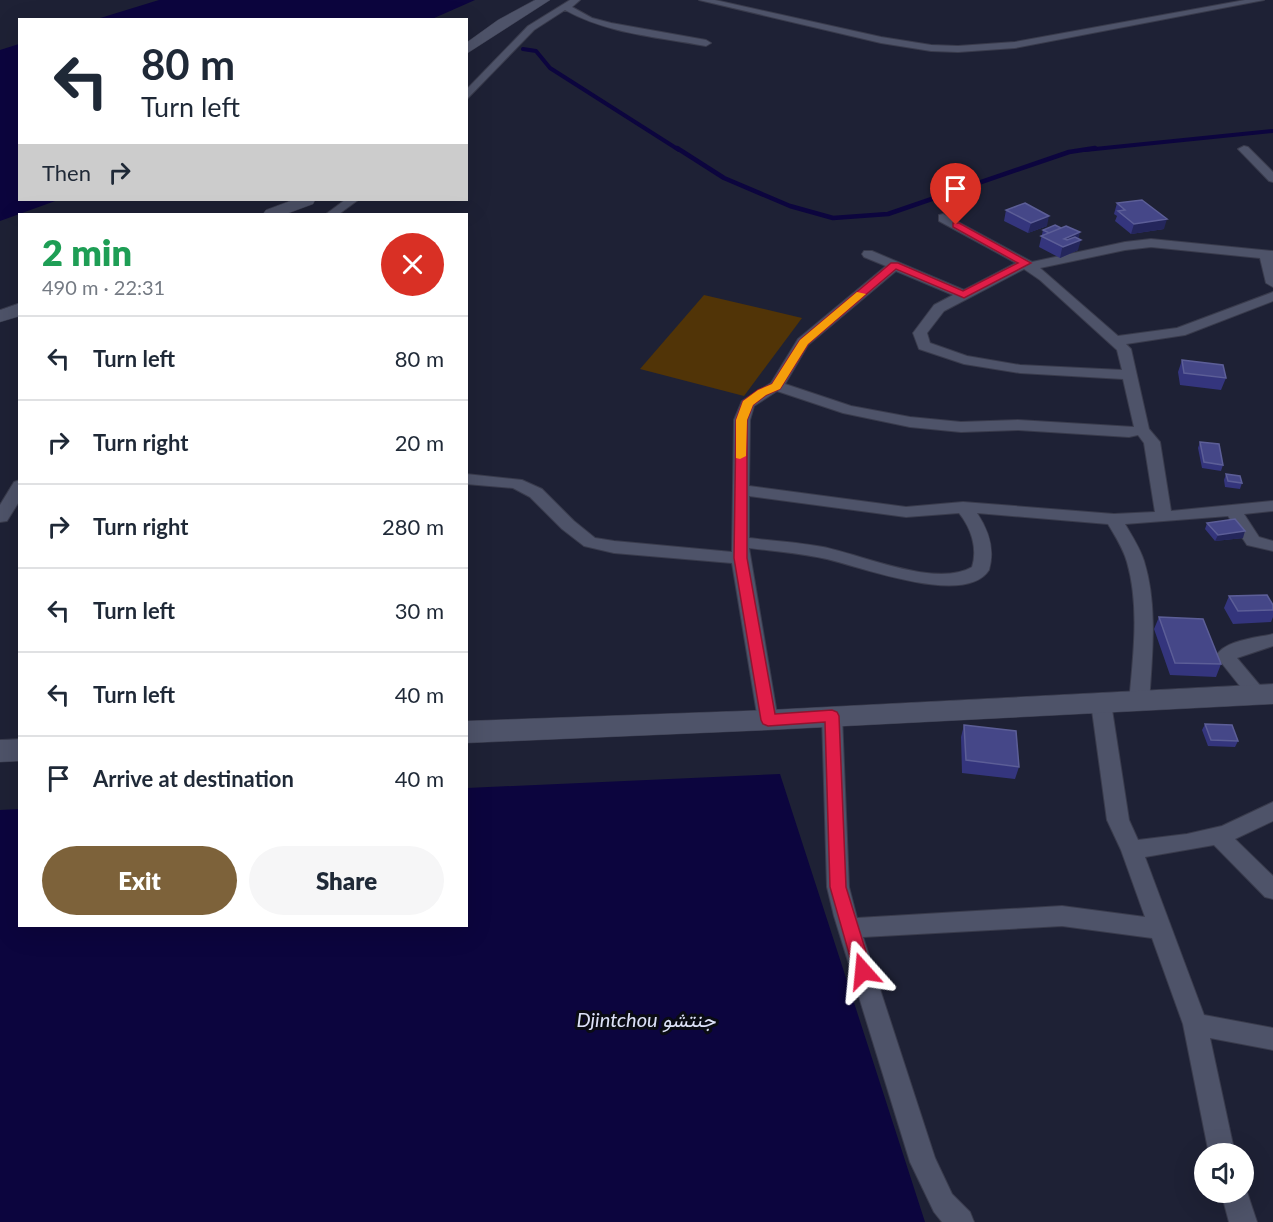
<!DOCTYPE html>
<html lang="en">
<head>
<meta charset="utf-8">
<style>
  body { margin:0; font-family:Lato,Vazirmatn,sans-serif; background:#f6f6f7; color:#1f2937; height:100vh; display:flex; flex-direction:column; font-size:22px; white-space:nowrap }
  * { box-sizing:border-box; margin:0 }
  p { font-size:20px; color:#747a83 }
  .icon { flex:none; width:33px; height:33px; fill:none; stroke:currentColor; stroke-width:2; stroke-linecap:round; stroke-linejoin:round }
  .map { position:relative; flex:1; overflow:hidden }
  .side { position:absolute; left:18px; top:213px; width:450px; height:714px; display:flex; flex-direction:column; background:#fff; border-radius:0px; box-shadow:0 6px 24px #0002 }
  .side>* { flex:none }
  .banner { position:absolute; left:18px; top:18px; width:450px; height:183px; border-radius:0px; box-shadow:0 6px 24px #0002; background:#fff; color:#1f2937; overflow:hidden }
  .tools { position:absolute; left:1194px; top:1143px; display:grid; gap:12px }
  .tools a { display:grid; place-items:center; width:60px; height:60px; border-radius:50%; background:#fff; box-shadow:0 6px 24px #0002; font-size:30px }
  .pin { position:absolute; display:grid; place-items:center; width:51px; height:51px; color:#fff; margin:-62px -26px; border-radius:50% 50% 50% 0; rotate:-45deg; box-shadow:0 0 6px #0007 }
  .pin .icon { rotate:45deg }
  .me { position:absolute; width:66px; margin:-33px; rotate:342deg; stroke-linejoin:round; filter:drop-shadow(0 0 4px #0008) }
  .turn { display:flex; align-items:center; gap:21px; height:126px; padding:0 24px; font-size:27px }
  .turn .icon { width:78px; height:78px; stroke-width:2.5 }
  .turn b { display:block; font-size:42px; line-height:51px }
  .then { display:flex; align-items:center; height:57px; padding:0 24px; background:#0003; gap:12px; font-size:22px }
  .round { display:grid; place-items:center; flex:none; width:63px; height:63px; border-radius:32px; background:#f6f6f7 }
  .headline { display:flex; align-items:center; justify-content:space-between; height:102px; padding:0 24px }
  h1 { font-size:36px; font-weight:800; line-height:45px; color:#1e9e55 }
  .button { display:flex; gap:12px; margin-top:auto; padding:12px 24px }
  .button a { flex:1; height:69px; border-radius:36px; background:#7d623a; color:#fff; font-size:24px; font-weight:800; line-height:69px; text-align:center }
  .button a+a { background:#f6f6f7; color:#1f2937 }
  ul { padding:0; list-style:none }
  li { display:flex; align-items:center; gap:18px; height:84px; padding:0 24px; border-top:2px solid #e0e1e3 }
  li div { flex:1 }
  li b { display:block; font-size:22px }
  li em { font-style:normal }
  .map>svg:first-child { display:block }
  .green { fill:#513407 }
  .water { fill:#0c053e }
  .lines { fill:none; stroke-linecap:round; stroke-linejoin:round }
  .stream-far1 { stroke:#0c053e; stroke-width:4 }
  .stream { stroke:#0c053e; stroke-width:4.5 }
  .street-casing { stroke:#393b4c; stroke-width:2 }
  .secondary-casing { stroke:#393b4c; stroke-width:1 }
  .street { fill:#4e5369; fill-rule:evenodd }
  .secondary { fill:#4e5369; fill-rule:evenodd }
  .wall { fill:#34357d }
  .shaded-wall { fill:#24265b }
  .building { fill:#454788; stroke:#5c5e97; stroke-width:1.5 }
  .route { fill:#e11d48; stroke:#92132f; stroke-width:1.5 }
  .slow { fill:#f59e0b }
  .labels { text-anchor:middle; dominant-baseline:central; stroke-width:6; stroke-linejoin:round; paint-order:stroke }
  .near-water-label { font-size:20px; font-style:italic; fill:#dde2f8; stroke:#0a0c14 }
</style>
</head>
<body>
<div class="map">
<svg width="1273" height="1222" viewBox="0 0 1273 1222">
  <rect width="100%" height="100%" fill="#1e2135"/>
  <path class="green" d="M 704,295 L 802,318 L 744,396 L 640,369 Z"/>
  <path class="water" d="M 159,0 L 475,0 L 432,19 L 97,19 Z
    M 19,44 L 20,200 L 58,200 L 0,221 L 0,50 Z
    M 780,774 L 925,1222 L 0,1222 L 0,810 L 19,809 L 20,926 L 466,926 L 467,788 Z"/>
  <g class="lines">
    <path class="stream-far1" d="M 523,49 L 536,51 L 550,68 L 679,150
      M 1085,150 L 1273,131"/>
    <path class="stream" d="M 677,148 L 724,178 L 790,206 L 833,218 L 888,214 L 1069,152 L 1095,148"/>
    <g class="street-casing">
      <path id="street" d="M 570,0 L 580,0 L 572,7 L 592,18 L 611,23 L 706,40 L 711,43 L 706,46 C 659,37 608,34 565,10 L 534,30 L 466,100 L 466,90 L 528,26 Z
        M 699,0 L 715,0 L 881,37 L 931,45 L 958,46 L 1015,42 L 1245,0 L 1264,0 L 1015,48 L 958,52 L 931,51 L 881,43 Z
        M 1244,146 L 1248,147 L 1273,172 L 1273,182 L 1269,181 L 1240,151 L 1238,149 Z
        M 345,200 L 358,200 L 339,214 L 326,214 Z
        M 943,214 L 1032,262 L 1125,242 L 1151,239 L 1273,251 L 1273,287 L 1266,283 L 1260,258 L 1151,247 L 1125,250 L 1040,268 L 1118,336 L 1177,328 L 1273,292 L 1273,301 L 1185,335 L 1126,344 L 1131,349 L 1149,429 L 1160,442 L 1171,511 L 1273,501 L 1273,511 L 1244,514 L 1259,537 L 1273,541 L 1273,551 L 1247,545 L 1228,516 L 1125,524 C 1132,536 1140,548 1144,561 C 1158,606 1152,657 1149,703 L 1146,708 L 1139,710 L 1132,708 L 1129,703 C 1133,657 1140,607 1127,562 C 1123,548 1115,536 1108,524 L 977,513 C 989,531 995,549 989,570 C 965,608 857,565 822,558 C 798,553 773,551 749,548 L 778,720 L 775,725 L 768,727 L 761,725 L 758,720 L 732,563 L 614,553 L 584,546 L 562,529 L 530,497 L 513,488 L 466,484 L 466,474 L 522,480 L 542,489 L 574,521 L 595,538 L 614,541 L 732,552 L 734,420 L 742,401 L 771,383 L 798,339 L 886,266 L 864,257 L 862,254 L 864,251 L 872,251 L 964,290 L 1016,263 L 939,221 L 939,215 ZM 1024,269 L 1040,280 L 1117,350 L 1122,370 L 1020,365 L 967,356 L 930,343 L 927,333 L 944,311 ZM 896,271 L 953,295 L 934,305 L 913,333 L 919,349 L 964,364 L 1020,373 L 1123,379 L 1134,427 L 1018,420 L 961,422 L 910,417 L 851,406 L 785,384 L 808,345 ZM 777,391 L 843,413 L 910,427 L 961,432 L 1018,430 L 1129,437 L 1138,435 L 1144,443 L 1155,512 L 1114,514 L 963,502 L 906,507 L 749,486 L 750,420 L 754,406 ZM 749,496 L 906,517 L 959,513 C 971,528 978,548 972,567 C 936,588 863,555 823,547 C 798,542 773,541 749,538 Z
        M 20,480 L 20,500 L 7,521 L 0,522 L 0,505 L 14,482 Z
        M 1273,634 L 1273,646 L 1237,658 L 1268,695 L 1265,700 L 1258,702 L 1251,700 L 1216,656 C 1225,640 1256,638 1273,634 Z
        M 1101,696 L 1108,698 L 1111,703 L 1129,820 L 1138,840 L 1187,834 L 1222,826 L 1273,802 L 1273,821 L 1235,839 L 1273,876 L 1273,899 L 1265,897 L 1214,845 L 1145,857 L 1204,1015 L 1273,1028 L 1273,1050 L 1210,1038 L 1235,1154 L 1209,1154 L 1183,1024 L 1152,938 L 1062,926 L 863,937 L 935,1158 L 952,1194 L 970,1212 L 974,1222 L 942,1222 L 934,1212 L 910,1162 L 834,916 L 827,887 L 822,716 L 825,711 L 832,709 L 839,711 L 842,716 L 849,887 L 857,918 L 1062,906 L 1145,917 L 1121,850 L 1107,820 L 1091,703 L 1094,698 Z
        M 1244,1183 L 1257,1222 L 1229,1222 L 1221,1192 L 1244,1192 Z"/>
    </g>
    <g class="secondary-casing">
      <path id="secondary" d="M 535,0 L 550,0 L 466,54 L 466,43 L 498,20 Z
        M 293,200 L 315,200 L 313,204 L 286,214 L 263,214 L 266,210 Z
        M 20,303 L 20,316 L 0,322 L 0,310 Z
        M 1273,684 L 1273,704 L 768,730 L 466,743 L 466,721 L 768,710 Z
        M 20,739 L 20,761 L 0,762 L 0,740 Z"/>
    </g>
    <use href="#street" class="street"/>
    <use href="#secondary" class="secondary"/>
  </g>
  <path class="wall" d="M 1117,203 L 1164,229 L 1131,234 L 1115,221 L 1117,216 L 1114,214 Z
    M 1006,210 L 1047,226 L 1028,233 L 1004,221 Z
    M 1043,230 L 1078,238 L 1078,250 L 1060,258 L 1039,247 Z
    M 1182,360 L 1226,378 L 1221,390 L 1180,385 L 1178,372 Z
    M 1200,442 L 1223,465 L 1221,471 L 1202,468 L 1198,448 Z
    M 1226,474 L 1242,483 L 1240,489 L 1225,487 L 1224,480 Z
    M 1207,523 L 1243,538 L 1215,541 L 1205,529 Z
    M 1229,596 L 1273,605 L 1273,617 L 1271,622 L 1233,624 L 1224,608 Z
    M 1159,617 L 1221,664 L 1216,677 L 1170,675 L 1154,629 Z
    M 1205,724 L 1238,741 L 1235,747 L 1208,746 L 1202,730 Z
    M 964,725 L 1019,767 L 1015,779 L 962,773 L 961,737 Z"/>
  <path class="shaded-wall" d="M 1049,216 L 1047,226 L 1028,233 L 1031,223 Z
    M 1167,219 L 1164,229 L 1131,234 L 1134,224 Z
    M 1080,232 L 1078,241 L 1081,240 L 1078,250 L 1060,258 L 1064,239 Z
    M 1245,531 L 1243,538 L 1215,541 L 1218,535 Z"/>
  <path class="building" d="M 1142,200 L 1167,219 L 1134,224 L 1118,211 L 1125,210 L 1117,203 Z
    M 1025,203 L 1049,216 L 1031,223 L 1006,210 Z
    M 1055,225 L 1061,228 L 1049,233 L 1043,230 Z
    M 1066,226 L 1080,232 L 1064,239 L 1067,240 L 1075,237 L 1081,240 L 1063,247 L 1041,236 Z
    M 1182,360 L 1223,365 L 1226,378 L 1184,373 Z
    M 1200,442 L 1219,444 L 1223,465 L 1204,462 Z
    M 1226,474 L 1240,476 L 1242,483 L 1228,481 Z
    M 1235,519 L 1245,531 L 1218,535 L 1207,523 Z
    M 1267,595 L 1273,605 L 1273,610 L 1238,611 L 1229,596 Z
    M 1159,617 L 1203,619 L 1221,664 L 1175,663 Z
    M 1205,724 L 1232,725 L 1238,741 L 1211,740 Z
    M 964,725 L 1016,731 L 1019,767 L 966,760 Z"/>
  <path class="route" d="M 953,223 L 959,223 L 1031,263 L 964,298 L 896,269 L 808,344 L 780,389 L 766,395 L 753,405 L 747,420 L 747,558 L 775,714 L 832,710 L 837,712 L 839,716 L 846,887 L 872,971 L 869,976 L 863,979 L 857,976 L 854,971 L 830,887 L 825,722 L 768,726 L 763,724 L 761,720 L 734,558 L 736,420 L 743,401 L 758,390 L 772,384 L 800,340 L 891,263 L 898,263 L 963,291 L 1018,263 L 953,227 Z"/>
  <path class="slow" d="M 857,292 L 866,294 L 808,344 L 780,389 L 766,395 L 753,405 L 747,420 L 746,456 L 740,459 L 736,458 L 736,420 L 743,401 L 758,390 L 772,384 L 800,340 Z"/>
  <g class="labels">
    <g class="near-water-label">
      <text x="646" y="1019">Djintchou جنتشو</text>
    </g>
  </g>
</svg>
<div class="tools">
<a><svg class="icon" aria-label="sound" viewBox="0 0 24 24"><path d="M4 9h4l5-4v14l-5-4H4zM17 9q2 3 0 6"/></svg></a>
</div>
<div class="pin" style="left:956px;top:225px;background:#d93025"><svg class="icon" aria-label="arrive" viewBox="0 0 24 24"><path d="M6 21V4h12l-3 4 3 4H6"/></svg></div>
<svg class="me" style="left:863px;top:971px" viewBox="-20 -20 40 40"><path d="M0-17L14 15 0 8-14 15z" fill="#e11d48" stroke="#fff" stroke-width="4"/></svg>
<div class="banner">
<div class="turn"><svg class="icon" aria-label="left" viewBox="0 0 24 24"><path d="M17 20v-9H6M10 6l-5 5 5 5"/></svg><div><b>80 m</b>Turn left</div></div>
<div class="then">Then<svg class="icon" aria-label="right" viewBox="0 0 24 24"><path d="M7 20v-9h11M14 6l5 5-5 5"/></svg></div>
</div>
<section class="side">
<div class="headline"><div><h1>2 min</h1><p>490 m · 22:31</p></div><a class="round" style="background:#d93025;color:#fff"><svg class="icon" aria-label="close" viewBox="0 0 24 24"><path d="M6 6l12 12M18 6L6 18"/></svg></a></div>
<ul>
<li><svg class="icon" aria-label="left" viewBox="0 0 24 24"><path d="M17 20v-9H6M10 6l-5 5 5 5"/></svg><div><b>Turn left</b></div><em>80 m</em></li>
<li><svg class="icon" aria-label="right" viewBox="0 0 24 24"><path d="M7 20v-9h11M14 6l5 5-5 5"/></svg><div><b>Turn right</b></div><em>20 m</em></li>
<li><svg class="icon" aria-label="right" viewBox="0 0 24 24"><path d="M7 20v-9h11M14 6l5 5-5 5"/></svg><div><b>Turn right</b></div><em>280 m</em></li>
<li><svg class="icon" aria-label="left" viewBox="0 0 24 24"><path d="M17 20v-9H6M10 6l-5 5 5 5"/></svg><div><b>Turn left</b></div><em>30 m</em></li>
<li><svg class="icon" aria-label="left" viewBox="0 0 24 24"><path d="M17 20v-9H6M10 6l-5 5 5 5"/></svg><div><b>Turn left</b></div><em>40 m</em></li>
<li><svg class="icon" aria-label="arrive" viewBox="0 0 24 24"><path d="M6 21V4h12l-3 4 3 4H6"/></svg><div><b>Arrive at destination</b></div><em>40 m</em></li>
</ul>
<div class="button"><a>Exit</a><a>Share</a></div>
</section>
</div>
</body>
</html>
